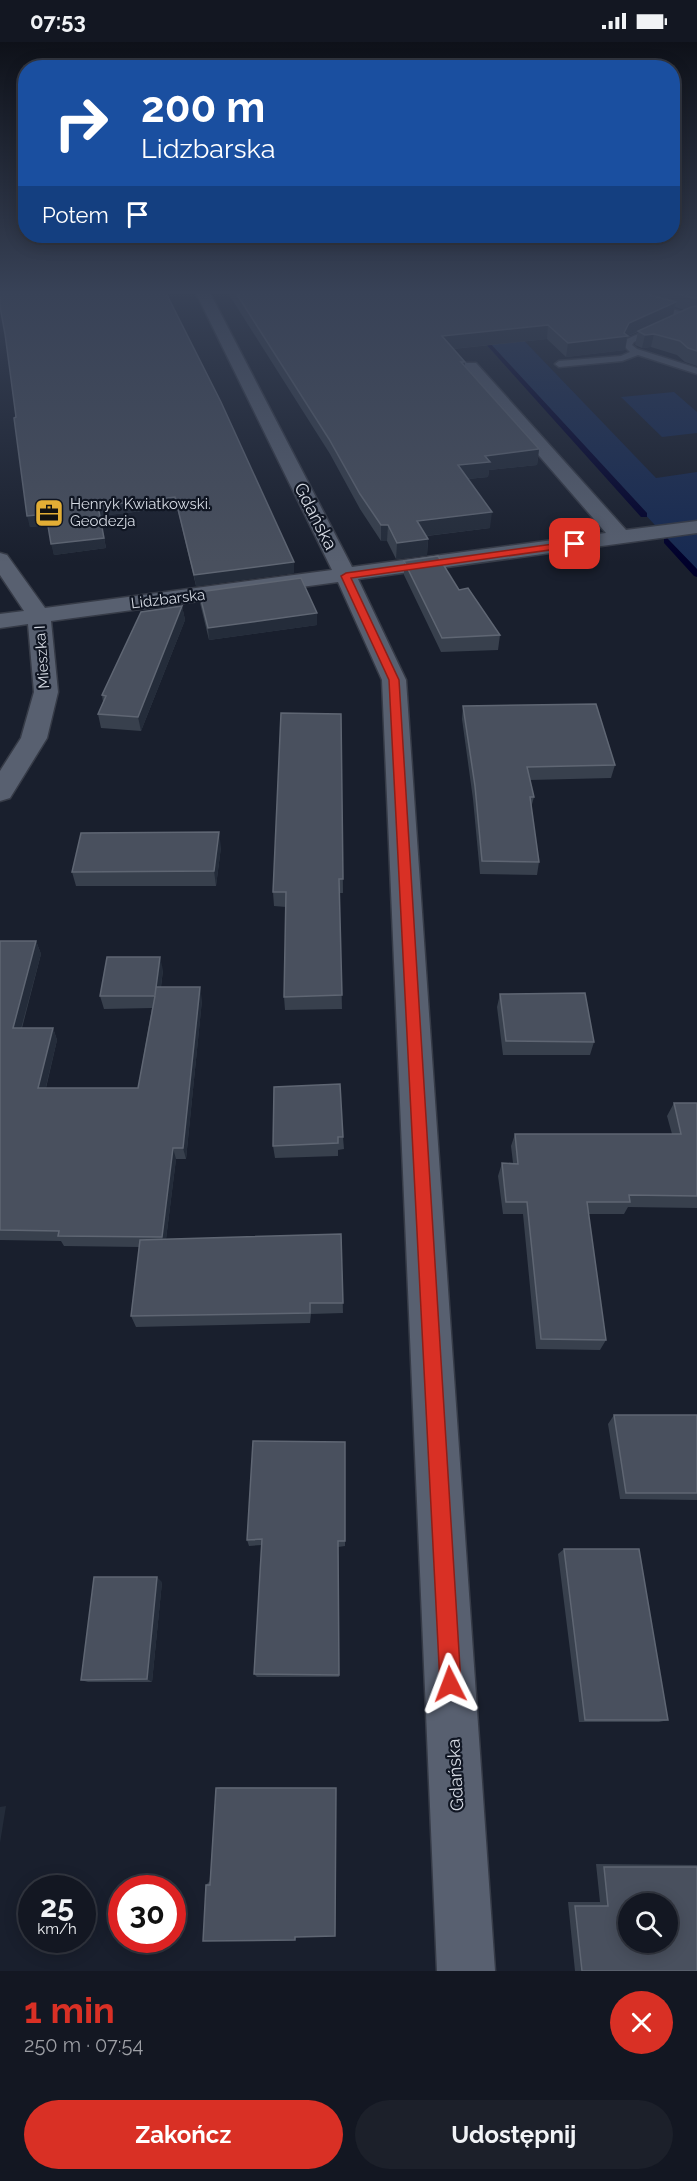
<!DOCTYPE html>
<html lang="pl">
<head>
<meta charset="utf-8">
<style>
  body { margin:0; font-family:Raleway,sans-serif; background:#1c202a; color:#f1f3f6; height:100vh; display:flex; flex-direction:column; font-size:22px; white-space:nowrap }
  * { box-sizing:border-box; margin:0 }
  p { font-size:20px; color:#9d9fa5 }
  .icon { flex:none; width:33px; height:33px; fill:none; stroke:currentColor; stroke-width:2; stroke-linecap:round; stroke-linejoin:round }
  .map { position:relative; height:1929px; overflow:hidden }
  .sheet { display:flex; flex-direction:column; background:#131722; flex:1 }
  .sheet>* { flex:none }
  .hud { position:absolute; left:18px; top:18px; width:662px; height:183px; border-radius:24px; box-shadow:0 3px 15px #0003,0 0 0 2px #323640; background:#1a4fa0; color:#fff; overflow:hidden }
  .fabs { position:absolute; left:618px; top:1851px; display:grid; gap:12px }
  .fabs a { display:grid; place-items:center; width:60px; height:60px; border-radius:50%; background:#131722; box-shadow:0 3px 15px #0003,0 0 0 2px #323640; font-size:30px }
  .speed { position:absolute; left:18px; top:1833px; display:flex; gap:12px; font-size:30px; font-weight:700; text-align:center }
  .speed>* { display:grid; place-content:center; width:78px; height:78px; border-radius:50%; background:#131722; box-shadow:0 3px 15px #0003,0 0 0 2px #323640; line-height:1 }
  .speed small { font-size:15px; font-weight:400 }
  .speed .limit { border:9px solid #d22; background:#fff; color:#111 }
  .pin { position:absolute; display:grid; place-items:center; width:51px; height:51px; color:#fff; margin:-26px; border-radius:12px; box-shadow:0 3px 9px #0006 }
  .me { position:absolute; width:66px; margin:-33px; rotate:357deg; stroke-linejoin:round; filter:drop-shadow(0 0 4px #0008) }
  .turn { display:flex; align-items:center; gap:21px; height:126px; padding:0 24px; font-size:27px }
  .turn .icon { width:78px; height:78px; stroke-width:2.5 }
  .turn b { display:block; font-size:42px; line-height:51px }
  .then { display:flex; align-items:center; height:57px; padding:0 24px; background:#0003; gap:12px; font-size:22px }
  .round { display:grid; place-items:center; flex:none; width:63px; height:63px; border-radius:32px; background:#1c202a }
  .summary { display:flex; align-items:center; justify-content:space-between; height:102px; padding:0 24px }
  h1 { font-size:36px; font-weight:700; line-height:45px; color:#d93025 }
  .button { display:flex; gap:12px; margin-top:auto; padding:12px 24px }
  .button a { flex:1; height:69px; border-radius:36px; background:#d93025; color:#fff; font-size:24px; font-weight:700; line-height:69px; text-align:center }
  .button a+a { background:#1c202a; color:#f1f3f6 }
  .status { display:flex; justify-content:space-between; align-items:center; height:42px; padding:0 30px; background:#131722; direction:ltr }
  .status svg { height:16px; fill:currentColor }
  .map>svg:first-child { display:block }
  .green { fill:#172a52 }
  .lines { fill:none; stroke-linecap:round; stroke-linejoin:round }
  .stream { fill:#00002b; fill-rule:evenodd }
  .lane-casing { stroke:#363b47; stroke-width:3 }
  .street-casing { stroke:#363b47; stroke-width:3 }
  .lane { fill:#586070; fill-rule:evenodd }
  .street { fill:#586070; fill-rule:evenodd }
  .wall { fill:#38404d; fill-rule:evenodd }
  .shaded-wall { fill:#242c3a }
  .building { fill:#49505e; stroke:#5f6673; stroke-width:1.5; fill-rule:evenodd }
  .route { fill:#d93025; stroke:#8d1f18; stroke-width:1.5 }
  .labels { text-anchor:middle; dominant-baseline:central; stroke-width:4.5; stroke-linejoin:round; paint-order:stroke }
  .far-poi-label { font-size:15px; fill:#d6dbe4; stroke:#101623; text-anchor:start }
  .far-street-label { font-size:15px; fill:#d6dbe4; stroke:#101623 }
  .street-label { font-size:18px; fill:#d6dbe4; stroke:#101623 }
</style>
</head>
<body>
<div class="status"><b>07:53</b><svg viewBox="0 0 49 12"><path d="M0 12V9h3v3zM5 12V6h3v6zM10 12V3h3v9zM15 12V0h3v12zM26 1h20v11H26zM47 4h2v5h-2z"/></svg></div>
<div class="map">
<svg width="697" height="1929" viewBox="0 0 697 1929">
  <rect width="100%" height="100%" fill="#191f2d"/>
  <path class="green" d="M 438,251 L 483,256 L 656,436 L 697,430 L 697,528 Z
    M 674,350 L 697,370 L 697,391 L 662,395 L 621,355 Z"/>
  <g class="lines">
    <path class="stream" d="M 478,288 L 647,471 L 647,475 L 641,475 L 476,291 Z
      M 667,496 L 697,527 L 697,535 L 694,534 L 664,501 L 664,497 Z"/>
    <g class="lane-casing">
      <path id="lane" d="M 604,251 L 616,251 L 697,274 L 697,279 Z
        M 654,285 L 661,287 L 634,300 L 632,303 L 637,307 L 697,326 L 697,332 L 638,313 L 622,319 L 559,325 L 555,322 L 559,319 L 621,314 L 630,310 L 624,304 L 627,297 Z"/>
    </g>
    <g class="street-casing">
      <path id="street" d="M 196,251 L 210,251 L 352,525 L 606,491 L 464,327 L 462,324 L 464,321 L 476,321 L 626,488 L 697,479 L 697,491 L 358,537 L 406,638 L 495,1929 L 437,1929 L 382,638 L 338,540 L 51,579 L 58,650 L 47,696 L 10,756 L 0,759 L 0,729 L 21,696 L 34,650 L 28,582 L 0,586 L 0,572 L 24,569 L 0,533 L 0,511 L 7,513 L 45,566 L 332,528 Z"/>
    </g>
    <use href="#lane" class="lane"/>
    <use href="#street" class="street"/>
  </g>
  <path class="wall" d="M 228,251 L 423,251 L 424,252 L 434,251 L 697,251 L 697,324 L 685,320 L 677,313 L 651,305 L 642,306 L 635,303 L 638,290 L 628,294 L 625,308 L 566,315 L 547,297 L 453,307 L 465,320 L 465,325 L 539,407 L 537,423 L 489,428 L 488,435 L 468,437 L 490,486 L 427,494 L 428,497 L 427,513 L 396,517 L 387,499 L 381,499 L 360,467 L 330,412 ZM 675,265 L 684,268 L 673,273 Z
    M 5,292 L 294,531 L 196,544 L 177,465 L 100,474 L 106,506 L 54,513 L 48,483 L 30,485 Z
    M 404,519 L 459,548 L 500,593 L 498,608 L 441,610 L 404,533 Z
    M 199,550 L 317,583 L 209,598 L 200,561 Z
    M 182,564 L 185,578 L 141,689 L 101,686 L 98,672 L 103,660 L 102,653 Z
    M 463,664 L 615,723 L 611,736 L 530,738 L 534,755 L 531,766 L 539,820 L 537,833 L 480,832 L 473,757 L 462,677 Z
    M 341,672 L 343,851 L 339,851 L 342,967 L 285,968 L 284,955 L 286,865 L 274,864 L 273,850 Z
    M 221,805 L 216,844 L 76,844 L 72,830 Z
    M 0,899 L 36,899 L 41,912 L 22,986 L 53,986 L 57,998 L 46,1046 L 138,1046 L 152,966 L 104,967 L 100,954 L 163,928 L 161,945 L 202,958 L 186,1117 L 176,1117 L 166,1197 L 341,1192 L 343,1271 L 311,1272 L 310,1281 L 136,1285 L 131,1274 L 139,1205 L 64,1204 L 61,1199 L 0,1198 Z
    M 500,952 L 594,1000 L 590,1013 L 503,1013 L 497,965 Z
    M 674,1061 L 697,1061 L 697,1166 L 628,1165 L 624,1172 L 588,1172 L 606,1298 L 600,1308 L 536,1307 L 523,1172 L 503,1172 L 498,1134 L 502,1121 L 513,1121 L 511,1104 L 515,1092 L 672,1092 L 667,1074 Z
    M 343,1095 L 344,1107 L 338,1108 L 338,1114 L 275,1116 L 273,1104 Z
    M 614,1373 L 697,1373 L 697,1458 L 620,1457 L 608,1382 Z
    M 345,1400 L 345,1504 L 338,1505 L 339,1635 L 257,1635 L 254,1632 L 262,1503 L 249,1504 L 247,1498 Z
    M 564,1507 L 668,1678 L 659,1680 L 579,1680 L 558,1512 Z
    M 162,1540 L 152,1640 L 88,1640 L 81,1638 Z
    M 220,1745 L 336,1746 L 295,1898 L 206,1843 L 210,1839 L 216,1746 Z
    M 596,1822 L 697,1823 L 697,1929 L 575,1929 L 568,1860 L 600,1860 Z"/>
  <path class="shaded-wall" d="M 676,260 L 673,273 L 627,294 L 625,308 L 566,315 L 568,301 L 624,291 L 629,281 Z
    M 548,283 L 547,297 L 441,308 L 442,294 Z
    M 654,292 L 651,305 L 642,306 L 645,293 Z
    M 539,407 L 537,423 L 489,428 L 488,435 L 456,438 L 458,423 L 485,414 Z
    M 175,455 L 177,465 L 100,474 L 98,464 Z
    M 492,470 L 490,486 L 417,495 L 417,479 Z
    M 46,472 L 49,483 L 30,485 L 27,474 Z
    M 381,483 L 388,483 L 387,499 L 381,499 Z
    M 104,496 L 106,506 L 54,513 L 51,502 Z
    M 428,497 L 427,513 L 396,517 L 397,501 Z
    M 294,520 L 294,531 L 196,544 L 194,533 Z
    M 182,564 L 185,578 L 141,689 L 138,675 Z
    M 317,571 L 317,583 L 209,598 L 208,586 Z
    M 219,790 L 221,805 L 216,844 L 214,829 Z
    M 36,899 L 41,912 L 18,998 L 13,986 Z
    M 160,915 L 163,928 L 158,965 L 155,953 Z
    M 200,945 L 202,958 L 186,1117 L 183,1106 Z
    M 53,986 L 57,998 L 43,1057 L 38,1046 Z
    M 173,1106 L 176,1117 L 165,1205 L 162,1195 Z
    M 157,1535 L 162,1540 L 152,1640 L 147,1637 Z
    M 6,1764 L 0,1801 L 0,1765 Z"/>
  <path class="building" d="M 0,251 L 166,251 L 221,360 L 294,520 L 194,533 L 175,455 L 98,464 L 104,496 L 51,502 L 46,472 L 27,474 L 14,376 L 16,375 L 5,292 L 0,265 Z
    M 236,251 L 423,251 L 424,252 L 434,251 L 643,251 L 676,260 L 629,281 L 624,291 L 628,294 L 568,301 L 548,283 L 442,294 L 465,320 L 461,320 L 539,407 L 485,414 L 490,420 L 458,423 L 492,470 L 417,479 L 428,497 L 397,501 L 388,483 L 381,483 L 360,452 L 329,397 Z
    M 674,251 L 697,251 L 697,257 Z
    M 697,264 L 697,309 L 688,306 L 680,299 L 654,292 L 645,293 L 638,289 L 691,265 Z
    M 438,514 L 459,548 L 468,546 L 500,593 L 442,596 L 404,519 Z
    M 301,536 L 317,571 L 208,586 L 199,550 Z
    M 182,564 L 138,675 L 98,672 L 106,654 L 102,653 L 141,570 Z
    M 596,662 L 615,723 L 527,725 L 534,755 L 530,755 L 539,820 L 482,819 L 475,744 L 463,664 Z
    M 281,671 L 341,672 L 343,837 L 339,837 L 342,953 L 284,955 L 286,850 L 273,850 Z
    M 219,790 L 214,829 L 72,830 L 81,791 Z
    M 0,899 L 36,899 L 13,986 L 53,986 L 38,1046 L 138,1046 L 155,954 L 100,954 L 107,915 L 160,915 L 155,953 L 156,945 L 200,945 L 183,1106 L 173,1106 L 162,1195 L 58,1194 L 59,1189 L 0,1188 Z
    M 585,951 L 594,1000 L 506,999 L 500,952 Z
    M 340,1042 L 343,1095 L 338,1095 L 338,1101 L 273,1104 L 274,1045 Z
    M 674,1061 L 697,1061 L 697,1154 L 629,1153 L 630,1160 L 587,1160 L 606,1298 L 541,1297 L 527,1160 L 506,1160 L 502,1121 L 518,1122 L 515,1092 L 681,1092 Z
    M 341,1192 L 343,1261 L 310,1261 L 310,1271 L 131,1274 L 140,1198 Z
    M 614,1373 L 697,1373 L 697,1451 L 626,1451 Z
    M 253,1399 L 345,1400 L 345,1499 L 338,1499 L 339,1633 L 254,1632 L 262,1497 L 247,1498 Z
    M 564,1507 L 639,1507 L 668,1678 L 585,1678 Z
    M 94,1535 L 157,1535 L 147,1637 L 81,1638 Z
    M 216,1746 L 336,1746 L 335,1894 L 295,1895 L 295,1898 L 203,1899 L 206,1843 L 210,1843 Z
    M 604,1825 L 697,1825 L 697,1929 L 582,1929 L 575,1864 L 608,1864 ZM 628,1862 L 668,1862 L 668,1900 L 628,1900 Z"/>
  <linearGradient id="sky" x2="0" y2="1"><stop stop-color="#0e1119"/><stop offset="0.48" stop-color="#384257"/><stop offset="1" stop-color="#384257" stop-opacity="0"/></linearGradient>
  <rect width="697" height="521" fill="url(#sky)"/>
  <path class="route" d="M 575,499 L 579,502 L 578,504 L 351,536 L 399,638 L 461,1642 L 458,1649 L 450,1653 L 443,1649 L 440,1642 L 389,638 L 341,534 L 346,531 Z"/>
  <defs>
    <g id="office-square" transform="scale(1.5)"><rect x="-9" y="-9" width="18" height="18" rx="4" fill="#e3ae35" stroke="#101623"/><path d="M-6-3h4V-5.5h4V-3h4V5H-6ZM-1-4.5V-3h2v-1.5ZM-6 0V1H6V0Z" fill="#111"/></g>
  </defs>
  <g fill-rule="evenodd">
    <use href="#office-square" x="49" y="471"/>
  </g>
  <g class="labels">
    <g class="far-poi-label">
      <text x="70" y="462">Henryk Kwiatkowski.<tspan x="70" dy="17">Geodezja</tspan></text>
    </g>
    <g class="far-street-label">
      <text transform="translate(168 557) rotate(-7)">Lidzbarska</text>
      <text transform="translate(42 615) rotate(-94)">Mieszka I</text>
    </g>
    <g class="street-label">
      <text transform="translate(316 474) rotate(63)">Gdańska</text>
      <text transform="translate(455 1733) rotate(-93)">Gdańska</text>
    </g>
  </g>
</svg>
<div class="fabs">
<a><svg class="icon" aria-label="search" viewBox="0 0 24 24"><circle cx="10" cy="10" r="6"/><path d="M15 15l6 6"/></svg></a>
</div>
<div class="speed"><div>25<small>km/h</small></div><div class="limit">30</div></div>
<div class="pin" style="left:575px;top:502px;background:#d93025"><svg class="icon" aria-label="arrive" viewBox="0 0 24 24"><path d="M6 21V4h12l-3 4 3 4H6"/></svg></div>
<svg class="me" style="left:450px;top:1642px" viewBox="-20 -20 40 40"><path d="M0-17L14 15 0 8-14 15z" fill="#d93025" stroke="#fff" stroke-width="4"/></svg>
<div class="hud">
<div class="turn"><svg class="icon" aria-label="right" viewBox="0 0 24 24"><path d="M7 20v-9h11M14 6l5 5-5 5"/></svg><div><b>200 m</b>Lidzbarska</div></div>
<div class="then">Potem<svg class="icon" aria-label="arrive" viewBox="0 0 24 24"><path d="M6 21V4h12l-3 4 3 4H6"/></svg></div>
</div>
</div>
<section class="sheet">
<div class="summary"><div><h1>1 min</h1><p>250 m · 07:54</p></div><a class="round" style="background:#d93025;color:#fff"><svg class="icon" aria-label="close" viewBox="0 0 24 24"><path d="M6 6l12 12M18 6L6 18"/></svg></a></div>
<div class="button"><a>Zakończ</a><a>Udostępnij</a></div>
</section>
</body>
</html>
